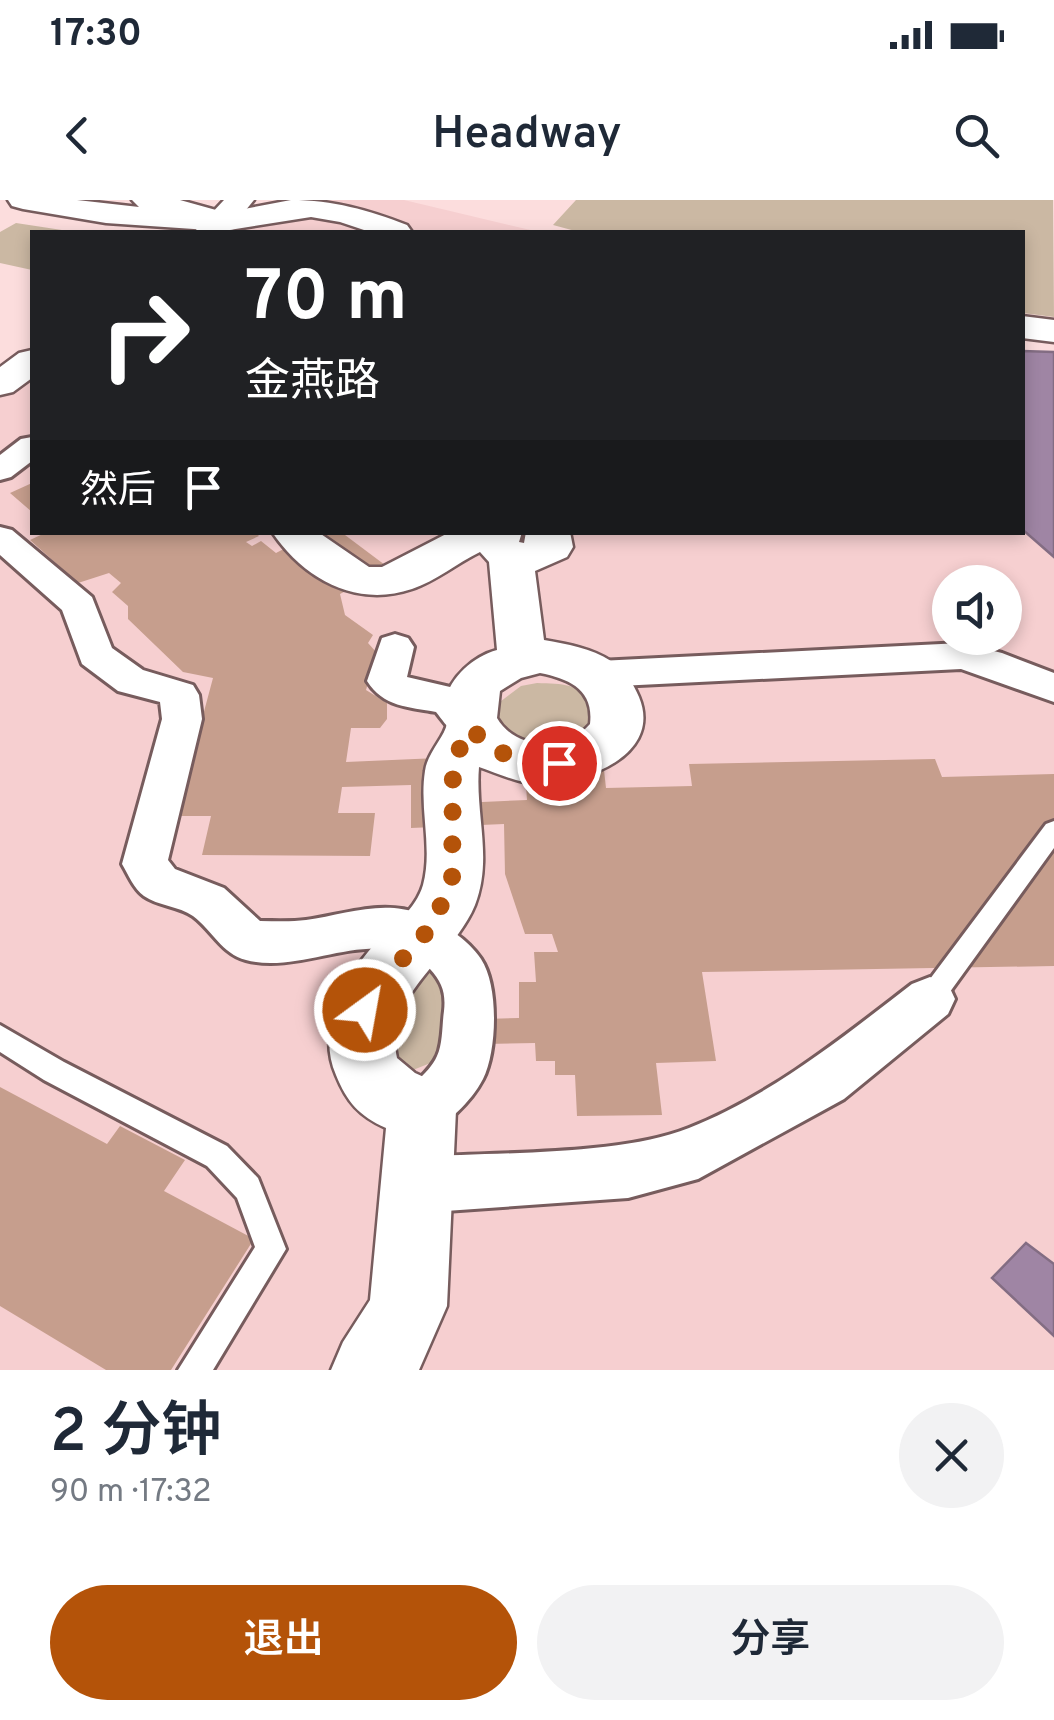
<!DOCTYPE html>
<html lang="zh">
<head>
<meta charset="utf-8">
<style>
  body { margin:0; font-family:Overpass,"Noto Sans SC",sans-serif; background:#f2f2f3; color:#1f2937; height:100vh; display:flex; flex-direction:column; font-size:38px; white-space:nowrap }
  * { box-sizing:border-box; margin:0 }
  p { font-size:32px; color:#747a83 }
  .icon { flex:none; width:55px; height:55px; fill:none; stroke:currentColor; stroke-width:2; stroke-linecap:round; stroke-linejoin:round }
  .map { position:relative; height:1170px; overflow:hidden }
  .panel { display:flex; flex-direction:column; background:#fff; flex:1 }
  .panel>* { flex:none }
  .top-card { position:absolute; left:30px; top:30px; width:995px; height:305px; border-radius:0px; box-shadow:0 5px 15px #0003; background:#202124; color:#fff; overflow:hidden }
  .fabs { position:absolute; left:932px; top:365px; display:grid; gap:20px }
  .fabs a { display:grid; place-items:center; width:90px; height:90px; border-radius:50%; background:#fff; box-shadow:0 5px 15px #0003; font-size:50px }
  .pin { position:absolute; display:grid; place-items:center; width:85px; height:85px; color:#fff; margin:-42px; border:5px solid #fff; border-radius:50%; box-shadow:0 2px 10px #0007 }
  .me { position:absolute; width:110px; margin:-55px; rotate:32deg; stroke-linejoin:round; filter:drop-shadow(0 0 8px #0008) }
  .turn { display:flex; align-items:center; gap:35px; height:210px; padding:0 50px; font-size:45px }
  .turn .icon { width:130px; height:130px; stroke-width:2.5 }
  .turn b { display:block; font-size:70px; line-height:85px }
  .then { display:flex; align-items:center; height:95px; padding:0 50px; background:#0003; gap:20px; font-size:38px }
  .round { display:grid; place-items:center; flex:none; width:105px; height:105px; border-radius:52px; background:#f2f2f3 }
  .overview { display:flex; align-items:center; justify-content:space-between; height:170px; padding:0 50px }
  h1 { font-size:60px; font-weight:600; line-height:75px }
  .action { display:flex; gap:20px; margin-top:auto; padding:20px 50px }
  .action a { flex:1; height:115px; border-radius:60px; background:#b45309; color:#fff; font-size:40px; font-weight:600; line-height:115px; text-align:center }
  .action a+a { background:#f2f2f3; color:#1f2937 }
  .status { display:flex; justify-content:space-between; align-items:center; height:70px; padding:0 50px; background:#fff; direction:ltr }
  .status svg { height:28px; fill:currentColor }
  header { display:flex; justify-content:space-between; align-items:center; height:130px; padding:0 50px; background:#fff; font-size:45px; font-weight:600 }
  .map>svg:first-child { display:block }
  .built { fill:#f6cfd0; fill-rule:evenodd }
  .green { fill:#cbb8a3 }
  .water { fill:#9f85a4; stroke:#836d83; stroke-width:2.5 }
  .building { fill:#c69e8d }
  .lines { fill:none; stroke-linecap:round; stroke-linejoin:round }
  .lane-casing { stroke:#775c5d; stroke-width:6 }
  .street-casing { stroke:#775c5d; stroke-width:6 }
  .secondary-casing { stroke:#775c5d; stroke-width:5 }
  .primary-casing { stroke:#775c5d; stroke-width:5 }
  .highway-casing { stroke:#775c5d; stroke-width:5 }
  .lane { fill:#fff; fill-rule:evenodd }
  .street { fill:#fff; fill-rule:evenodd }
  .secondary { fill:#fff; fill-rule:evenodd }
  .primary { fill:#fff; fill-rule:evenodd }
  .highway { fill:#fff; fill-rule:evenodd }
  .route { stroke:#b45309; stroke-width:18; stroke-dasharray:0 32.4 }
</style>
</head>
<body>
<div class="status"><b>17:30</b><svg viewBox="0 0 49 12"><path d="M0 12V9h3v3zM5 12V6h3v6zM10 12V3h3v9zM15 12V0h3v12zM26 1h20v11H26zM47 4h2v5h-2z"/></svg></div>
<header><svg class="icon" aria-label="back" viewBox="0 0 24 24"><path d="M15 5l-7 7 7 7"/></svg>Headway<svg class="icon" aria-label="search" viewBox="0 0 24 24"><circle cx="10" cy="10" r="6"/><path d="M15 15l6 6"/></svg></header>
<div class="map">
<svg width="1054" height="1170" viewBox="0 0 1054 1170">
  <rect width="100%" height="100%" fill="#fcdddd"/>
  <path class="built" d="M 277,0 L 404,0 L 539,32 L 230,32 Z
    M 32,168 L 32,332 L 1022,332 L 1023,301 L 1054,320 L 1054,1170 L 0,1170 L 0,191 ZM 950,382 L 1005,382 L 1005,438 L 950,438 Z"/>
  <path class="green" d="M 576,0 L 1053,0 L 1054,117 L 1023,113 L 1022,32 L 579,32 L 553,25 Z
    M 16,23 L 75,32 L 32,32 L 32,70 L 0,63 L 0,32 Z
    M 537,483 C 563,484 578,483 596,504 L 595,540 L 496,541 L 492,508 L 521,486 Z
    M 418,760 L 450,783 L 448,856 L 403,874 L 387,859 L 385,800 Z"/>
  <path class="water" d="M 1022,151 L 1054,152 L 1054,357 L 1023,330 Z
    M 1026,1043 L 1054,1064 L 1054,1136 L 992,1078 Z"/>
  <path class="building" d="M 32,283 L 32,312 L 10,293 Z
    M 47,332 L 255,332 L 259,336 L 246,342 L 252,346 L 261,341 L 276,353 L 316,332 L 341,332 L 389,368 L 340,394 L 345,415 L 373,435 L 368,443 L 377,453 L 366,490 L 387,503 L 387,519 L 380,528 L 351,528 L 346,562 L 438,558 L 438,604 L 527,600 L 525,572 L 604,570 L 606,588 L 692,586 L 689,564 L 935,559 L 942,577 L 1054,574 L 1054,766 L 702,772 L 716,861 L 656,863 L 662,915 L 577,916 L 575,875 L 555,875 L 555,861 L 536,861 L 535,843 L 485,844 L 484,819 L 519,818 L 519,782 L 536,782 L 534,752 L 558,752 L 552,734 L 525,734 L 505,674 L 504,624 L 411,628 L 411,585 L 342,587 L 338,613 L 375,613 L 370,656 L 202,655 L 211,616 L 176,616 L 213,478 L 183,472 L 128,419 L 128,406 L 112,392 L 121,383 L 109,373 L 78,383 L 30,340 Z
    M 0,887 L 107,944 L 120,926 L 185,960 L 164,991 L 254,1039 L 171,1170 L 106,1170 L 0,1106 Z"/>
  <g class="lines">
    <g class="lane-casing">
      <path id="lane" d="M 1054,621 L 1054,648 L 939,807 L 930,811 L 921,807 L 917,799 L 921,791 L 1046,624 Z
        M 0,825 L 64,862 L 227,946 L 258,978 L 286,1049 L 213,1170 L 178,1170 L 255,1047 L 237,998 L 207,966 L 44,880 L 0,852 Z"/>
    </g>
    <g class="street-casing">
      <path id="street" d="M 32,237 L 32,261 L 11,277 L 0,280 L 0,255 L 21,239 Z
        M 0,327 L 12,330 L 92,397 L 112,448 L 143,470 L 193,485 L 199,495 L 202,519 L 168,660 L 175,669 L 224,688 L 260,721 C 275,721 291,722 306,720 C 343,715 383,699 420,714 C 442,723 468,739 481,759 C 499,786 497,851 483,879 C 471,902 446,926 422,935 L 403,928 L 395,910 C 405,887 429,875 437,856 C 443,844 442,824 444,811 C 446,793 442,782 430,769 C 379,720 306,776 246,760 C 222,754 212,730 193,716 C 179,706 158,706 144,696 C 134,689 128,674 122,664 L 162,519 L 160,502 L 118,491 L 82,464 L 62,410 L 0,355 Z
        M 395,434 L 408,438 L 414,447 L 407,477 L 463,490 L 491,528 L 485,538 C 459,546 451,531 436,512 C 409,507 383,507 367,481 L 382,438 Z
        M 961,443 L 1002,453 L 1054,473 L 1054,502 L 961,469 L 599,487 L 585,483 L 580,474 L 585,465 L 599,461 Z
        M 930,777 L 948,784 L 955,799 L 948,814 L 844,899 L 698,979 L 628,998 L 417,1013 L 397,1005 L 389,985 L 397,965 L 417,957 C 495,952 619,956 689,928 C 772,895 843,837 912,784 Z"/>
    </g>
    <g class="secondary-casing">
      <path id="secondary" d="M 291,0 C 333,0 368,10 407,25 L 412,32 L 370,32 L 340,22 L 311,17 L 223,31 L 212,29 L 208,22 L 212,15 Z
        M 1022,116 L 1054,120 L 1054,142 L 1022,138 Z
        M 272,332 L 318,332 L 369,367 L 382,367 L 450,332 L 522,332 L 519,342 L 524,343 L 526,332 L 570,332 L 573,347 L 567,357 L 535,371 L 544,440 C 567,444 591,448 611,461 C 624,469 633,483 639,497 C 665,560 570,590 524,582 C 509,579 494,572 479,567 C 475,614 493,659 475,705 C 453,759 383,794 397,858 L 415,873 L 446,887 L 456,910 L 447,1106 L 419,1170 L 331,1170 L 343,1142 L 370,1100 L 386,928 C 359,916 347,902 336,875 C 316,829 344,778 375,744 C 392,727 416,709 423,685 C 433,648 419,609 425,571 C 427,553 445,537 447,523 C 448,517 444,509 445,501 C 450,477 474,456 497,450 L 489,362 L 480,352 C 457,363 436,381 412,389 C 356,408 304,379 272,332 ZM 540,473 C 570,479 594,490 590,524 C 567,551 516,551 497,518 L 500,491 L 521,478 Z"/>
    </g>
    <g class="primary-casing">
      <path id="primary" d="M 224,0 L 254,0 L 228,32 L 194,32 Z
        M 32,150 L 32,178 L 13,192 L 0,195 L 0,167 L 19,153 Z"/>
    </g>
    <g class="highway-casing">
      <path id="highway" d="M 8,0 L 77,0 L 139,7 L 132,0 L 180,0 L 234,15 L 238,22 L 234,29 L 223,31 L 106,23 L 23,9 L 12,6 Z"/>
    </g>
    <use href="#lane" class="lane"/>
    <use href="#street" class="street"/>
    <use href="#secondary" class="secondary"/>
    <use href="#primary" class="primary"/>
    <use href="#highway" class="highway"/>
  </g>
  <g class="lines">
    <path class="route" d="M 365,810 L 378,785 L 423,737 L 452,686 L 453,561 L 471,528 C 496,557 523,563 559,563"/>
  </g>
</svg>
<div class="fabs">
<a><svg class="icon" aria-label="sound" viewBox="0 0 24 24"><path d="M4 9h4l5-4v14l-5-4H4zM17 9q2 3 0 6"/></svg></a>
</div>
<div class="pin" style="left:559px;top:563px;background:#d93025"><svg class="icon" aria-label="arrive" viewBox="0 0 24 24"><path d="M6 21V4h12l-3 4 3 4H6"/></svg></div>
<svg class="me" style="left:365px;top:810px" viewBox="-20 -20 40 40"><circle r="17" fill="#b45309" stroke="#fff" stroke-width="3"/><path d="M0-11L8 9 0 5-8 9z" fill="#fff"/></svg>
<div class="top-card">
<div class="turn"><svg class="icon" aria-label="right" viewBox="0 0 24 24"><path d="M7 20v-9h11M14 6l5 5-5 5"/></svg><div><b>70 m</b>金燕路</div></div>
<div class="then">然后<svg class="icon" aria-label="arrive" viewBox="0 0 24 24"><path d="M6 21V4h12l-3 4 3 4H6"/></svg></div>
</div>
</div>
<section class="panel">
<div class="overview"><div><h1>2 分钟</h1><p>90 m · 17:32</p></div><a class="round"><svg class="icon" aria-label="close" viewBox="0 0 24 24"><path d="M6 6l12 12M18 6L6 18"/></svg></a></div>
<div class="action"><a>退出</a><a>分享</a></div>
</section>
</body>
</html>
